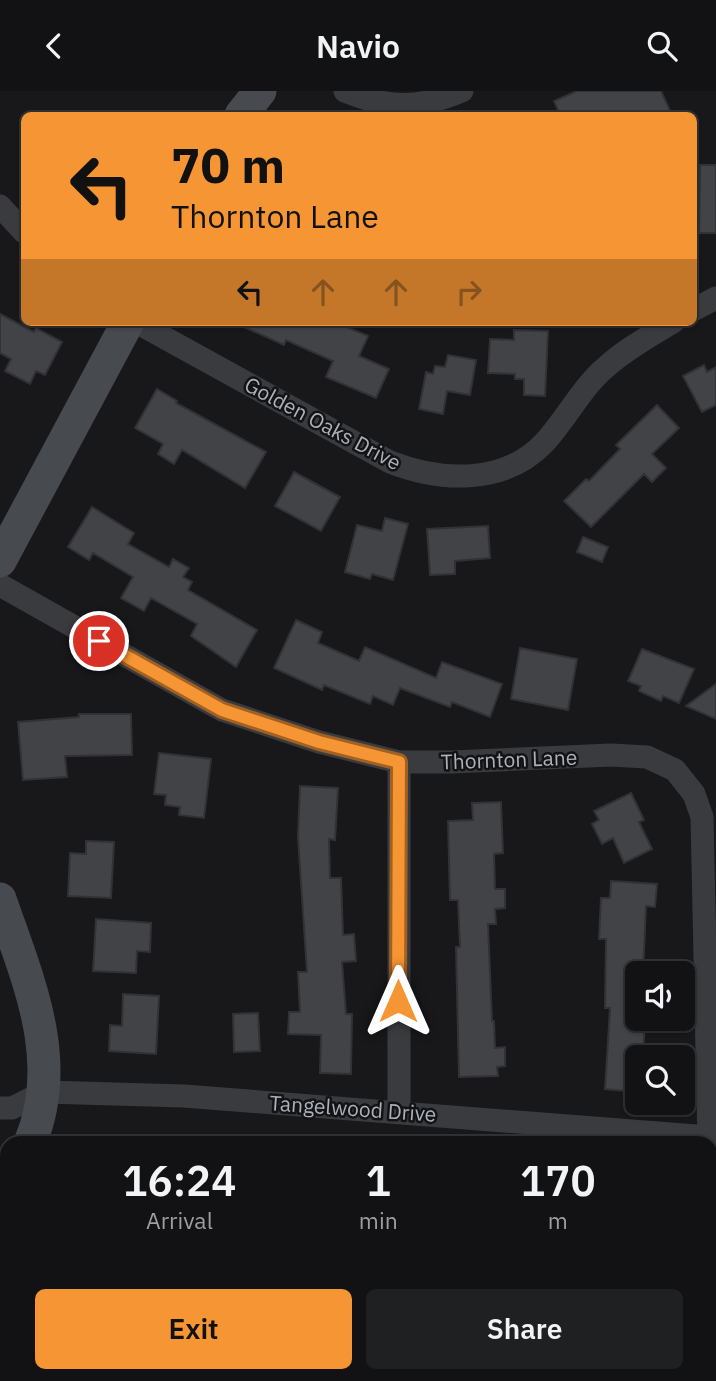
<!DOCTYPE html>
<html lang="en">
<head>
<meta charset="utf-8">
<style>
  body { margin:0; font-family:"IBM Plex Sans",sans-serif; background:#1f2022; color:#f1f3f6; height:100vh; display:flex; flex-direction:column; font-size:26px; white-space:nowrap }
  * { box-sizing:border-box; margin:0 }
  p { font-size:23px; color:#9c9ea0 }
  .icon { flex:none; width:38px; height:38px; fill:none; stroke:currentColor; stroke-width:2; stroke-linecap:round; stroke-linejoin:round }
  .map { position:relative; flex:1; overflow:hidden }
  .details { position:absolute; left:0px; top:1045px; width:718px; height:247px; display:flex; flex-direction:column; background:#121214; border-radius:21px 21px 0 0; box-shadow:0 2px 5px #0004,0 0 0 2px #313234 }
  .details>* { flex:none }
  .top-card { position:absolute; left:21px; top:21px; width:676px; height:214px; border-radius:10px; box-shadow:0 2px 5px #0004,0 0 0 2px #313234; background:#f69533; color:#111; overflow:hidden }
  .tools { position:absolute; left:625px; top:870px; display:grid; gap:14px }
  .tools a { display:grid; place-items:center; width:70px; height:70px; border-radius:10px; background:#121214; box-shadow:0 2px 5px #0004,0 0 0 2px #313234; font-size:35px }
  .pin { position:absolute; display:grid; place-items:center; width:60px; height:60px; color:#fff; margin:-30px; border:4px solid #fff; border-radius:50%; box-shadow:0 2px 7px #0007 }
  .me { position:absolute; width:77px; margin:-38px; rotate:0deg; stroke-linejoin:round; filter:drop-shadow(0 0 5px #0008) }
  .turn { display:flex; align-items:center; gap:24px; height:147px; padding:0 35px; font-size:32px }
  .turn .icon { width:91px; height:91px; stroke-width:2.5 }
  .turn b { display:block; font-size:49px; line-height:60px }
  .lanes { display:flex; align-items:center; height:66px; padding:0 35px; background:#0003; justify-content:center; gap:35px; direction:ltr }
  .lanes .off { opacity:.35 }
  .eta { display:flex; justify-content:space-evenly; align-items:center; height:119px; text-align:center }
  .eta b { font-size:42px; font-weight:600; line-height:49px }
  .button { display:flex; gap:14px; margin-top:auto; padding:14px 35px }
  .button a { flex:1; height:80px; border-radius:10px; background:#f69533; color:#111; font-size:28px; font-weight:600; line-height:80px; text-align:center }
  .button a+a { background:#1f2022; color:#f1f3f6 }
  header { display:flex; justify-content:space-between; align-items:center; height:91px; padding:0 35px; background:#121214; font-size:32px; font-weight:600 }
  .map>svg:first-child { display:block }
  .building { fill:#424347; stroke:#323236; stroke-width:2 }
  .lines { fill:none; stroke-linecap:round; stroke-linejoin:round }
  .street { stroke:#393b3f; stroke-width:23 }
  .secondary { stroke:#474a4f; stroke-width:33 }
  .route-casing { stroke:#a06121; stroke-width:18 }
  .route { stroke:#f69533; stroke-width:12 }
  .labels { text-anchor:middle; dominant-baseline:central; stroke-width:5; stroke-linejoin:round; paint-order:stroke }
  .street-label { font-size:21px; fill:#aab1ba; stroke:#131315 }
</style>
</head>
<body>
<header><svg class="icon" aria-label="back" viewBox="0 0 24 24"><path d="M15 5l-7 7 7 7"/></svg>Navio<svg class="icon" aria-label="search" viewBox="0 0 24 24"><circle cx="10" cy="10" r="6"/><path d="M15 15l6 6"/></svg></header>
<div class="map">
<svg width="716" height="1290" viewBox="0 0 716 1290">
  <rect width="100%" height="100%" fill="#18181a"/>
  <path class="building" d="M 577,0 L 661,0 L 672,24 L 560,24 L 554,10 Z
    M 700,74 L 716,74 L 716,142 L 699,142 Z
    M 0,223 L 34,241 L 36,237 L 62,251 L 45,284 L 36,280 L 30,293 L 5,280 L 11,268 L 0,262 Z
    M 233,231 L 335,231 L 368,245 L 359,265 L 389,278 L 376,307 L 326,286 L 333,270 L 286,249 L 284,254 Z
    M 514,239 L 548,240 L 545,305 L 524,304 L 524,288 L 515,288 L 515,283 L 488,282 L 490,248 L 514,249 Z
    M 448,264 L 476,269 L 470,304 L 447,300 L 443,323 L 419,318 L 426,281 L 433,283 L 435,275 L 445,276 Z
    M 704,274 L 707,281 L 716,276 L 716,314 L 702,321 L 683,285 Z
    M 157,298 L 177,310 L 176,312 L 266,361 L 245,397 L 182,359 L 174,373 L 158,363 L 163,353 L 135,337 Z
    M 657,314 L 679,337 L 652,363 L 666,377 L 652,391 L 644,383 L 591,436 L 564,410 L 586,388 L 589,390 L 620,358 L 616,354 Z
    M 294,381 L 340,406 L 321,440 L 275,415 Z
    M 92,416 L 134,442 L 128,453 L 169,476 L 173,468 L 189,477 L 183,486 L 192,491 L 188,499 L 257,539 L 236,576 L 191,545 L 197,533 L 151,507 L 144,520 L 121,507 L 133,486 L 93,462 L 89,469 L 68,456 Z
    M 385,427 L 408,433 L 393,489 L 372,483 L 370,488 L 345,481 L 357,434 L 382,440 Z
    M 488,435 L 490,467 L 455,470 L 455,483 L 430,484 L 427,438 Z
    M 583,446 L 608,456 L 602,471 L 577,461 Z
    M 296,529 L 322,541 L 318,552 L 359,570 L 365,556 L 436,587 L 442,571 L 502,593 L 490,626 L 452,611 L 450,616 L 400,597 L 393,614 L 373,605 L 370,613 L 324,594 L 322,599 L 274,577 Z
    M 520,557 L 577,568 L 568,619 L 511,608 Z
    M 642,558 L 694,578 L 679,612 L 663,605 L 661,610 L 639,600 L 641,595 L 628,590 Z
    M 716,593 L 716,628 L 686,615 Z
    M 79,623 L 131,623 L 132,664 L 65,665 L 67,686 L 23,689 L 18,631 L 79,626 Z
    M 159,662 L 211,668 L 204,727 L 179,724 L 180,716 L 165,714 L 166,704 L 154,703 Z
    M 300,695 L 338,697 L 335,749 L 329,748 L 330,787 L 341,787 L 343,844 L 354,843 L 356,870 L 342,871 L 346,923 L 352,923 L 351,983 L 320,982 L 321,944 L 288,943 L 289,921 L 300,921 L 298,881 L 307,881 L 298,746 Z
    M 631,702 L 644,729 L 639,731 L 652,758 L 624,772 L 613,747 L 602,753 L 592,733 L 599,729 L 594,720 Z
    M 501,711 L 503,762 L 494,763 L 495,798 L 505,798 L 505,817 L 495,818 L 496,833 L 488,833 L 492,930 L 494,930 L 495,957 L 505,956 L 505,975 L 497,976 L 498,985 L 459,986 L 456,856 L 460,856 L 458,809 L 450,809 L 448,730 L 473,729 L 472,712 Z
    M 86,750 L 114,751 L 111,807 L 68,805 L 70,762 L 86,763 Z
    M 611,790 L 657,793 L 655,816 L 646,815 L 643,882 L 637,882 L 637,928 L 645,928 L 643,966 L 637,966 L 637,1001 L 605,998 L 610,917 L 605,917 L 606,848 L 599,848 L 601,807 L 610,807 Z
    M 96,828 L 151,832 L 150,861 L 137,860 L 136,882 L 93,880 Z
    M 123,903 L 159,905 L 156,963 L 109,960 L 110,934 L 122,935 Z
    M 258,922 L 260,960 L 234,961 L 233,923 Z"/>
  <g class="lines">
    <path class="street" d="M 345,0 C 389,18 419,18 462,0
      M 0,115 L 24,141
      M 693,219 L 716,207
      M 136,231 L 390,371 C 441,391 505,394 545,351 C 567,327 582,296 606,276 C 626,258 650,245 673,231
      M 0,494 L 222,619 L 319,651 L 399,671 L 451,671 L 611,664 L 647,666 L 675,679 L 694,703 L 702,726 L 709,1052
      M 399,671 L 399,1020
      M 0,1017 L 12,1017 L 44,1001 L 184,1005 L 709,1046
      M 709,1290 L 709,1284"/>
    <path class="secondary" d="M 241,24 L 260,0
      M 0,470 L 128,231
      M 0,808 C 27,887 65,969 30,1052
      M 0,1095 L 7,1088"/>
  </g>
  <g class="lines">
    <g class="route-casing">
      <path id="route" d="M 99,550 L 222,619 L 319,651 L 399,671 L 398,910"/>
    </g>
    <use href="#route" class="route"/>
  </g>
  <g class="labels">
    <g class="street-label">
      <text transform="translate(323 332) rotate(28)">Golden Oaks Drive</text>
      <text transform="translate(509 668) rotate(-2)">Thornton Lane</text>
      <text transform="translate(353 1017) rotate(4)">Tangelwood Drive</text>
    </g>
  </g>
</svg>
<div class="tools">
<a><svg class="icon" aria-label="sound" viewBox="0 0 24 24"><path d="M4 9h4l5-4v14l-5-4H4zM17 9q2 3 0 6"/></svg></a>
<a><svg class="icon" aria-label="search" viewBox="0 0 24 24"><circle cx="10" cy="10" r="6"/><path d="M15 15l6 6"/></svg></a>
</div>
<div class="pin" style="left:99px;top:550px;background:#d93025"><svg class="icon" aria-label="arrive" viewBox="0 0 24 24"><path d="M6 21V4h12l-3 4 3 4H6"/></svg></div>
<svg class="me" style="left:398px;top:910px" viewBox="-20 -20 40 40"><path d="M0-17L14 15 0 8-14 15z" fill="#f69533" stroke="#fff" stroke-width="4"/></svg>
<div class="top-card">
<div class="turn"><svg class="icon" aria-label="left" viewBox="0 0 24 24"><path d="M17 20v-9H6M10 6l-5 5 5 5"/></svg><div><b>70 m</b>Thornton Lane</div></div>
<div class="lanes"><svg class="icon" aria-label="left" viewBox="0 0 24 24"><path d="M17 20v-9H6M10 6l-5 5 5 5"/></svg><svg class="icon off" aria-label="ahead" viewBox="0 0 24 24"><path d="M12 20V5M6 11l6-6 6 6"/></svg><svg class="icon off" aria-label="ahead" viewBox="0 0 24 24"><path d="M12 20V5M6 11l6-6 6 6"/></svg><svg class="icon off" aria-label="right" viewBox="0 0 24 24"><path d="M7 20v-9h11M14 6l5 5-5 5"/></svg></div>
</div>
<section class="details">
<div class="eta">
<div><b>16:24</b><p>Arrival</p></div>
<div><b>1</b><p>min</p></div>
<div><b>170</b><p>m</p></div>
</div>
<div class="button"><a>Exit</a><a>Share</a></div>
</section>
</div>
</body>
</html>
